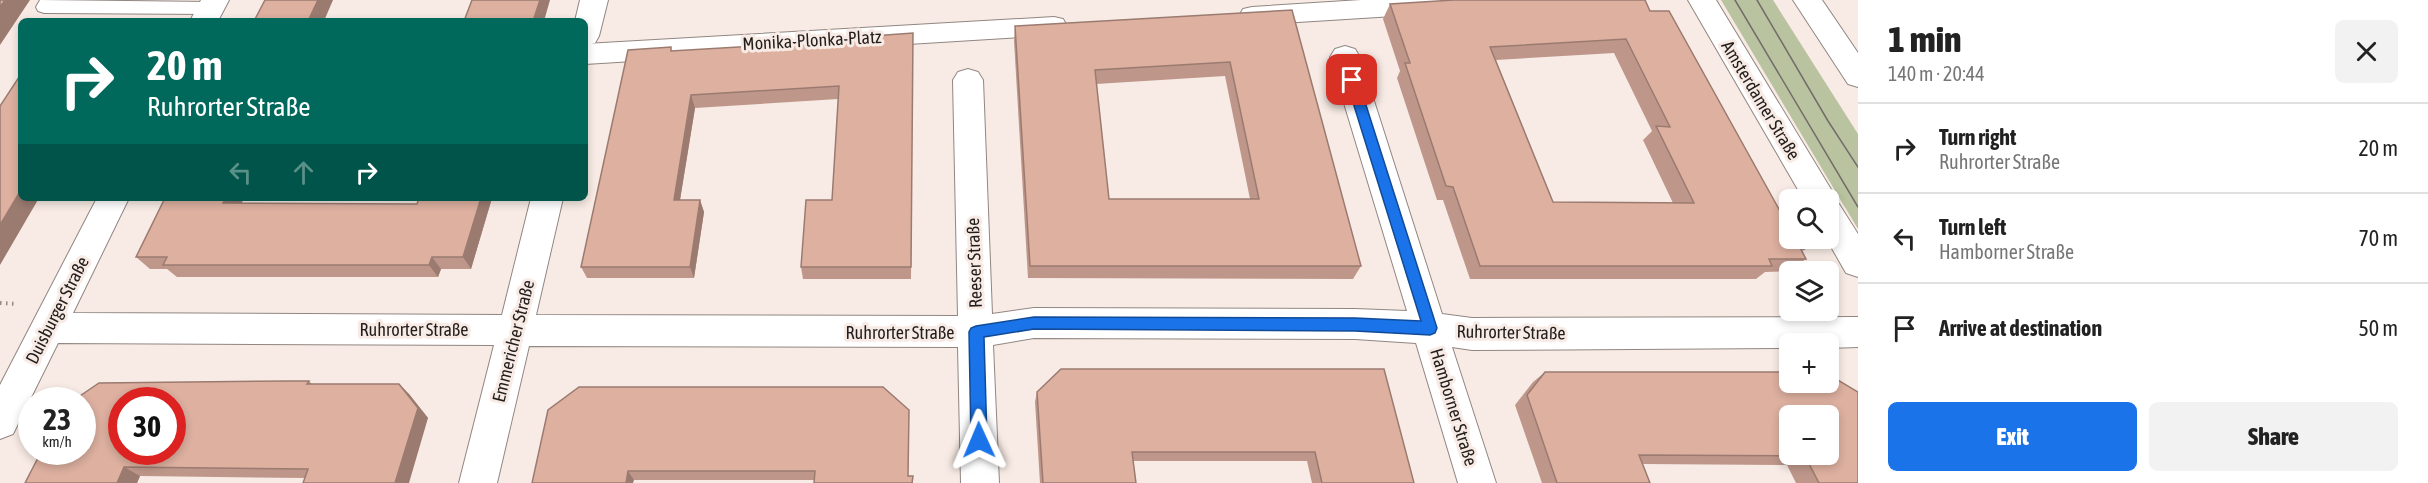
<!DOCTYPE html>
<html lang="en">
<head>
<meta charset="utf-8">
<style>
  body { margin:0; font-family:"Asap Condensed",sans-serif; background:#f2f2f2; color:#222; height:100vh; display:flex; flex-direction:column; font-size:22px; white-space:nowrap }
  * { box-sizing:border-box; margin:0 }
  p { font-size:20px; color:#767676 }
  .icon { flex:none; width:33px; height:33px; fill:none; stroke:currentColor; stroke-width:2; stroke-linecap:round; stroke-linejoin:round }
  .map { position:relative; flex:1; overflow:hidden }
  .panel { display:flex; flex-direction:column; background:#fff; width:570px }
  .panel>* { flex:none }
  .top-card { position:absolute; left:18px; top:18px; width:570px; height:183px; border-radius:9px; box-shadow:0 3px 9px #0003; background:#00695c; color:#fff; overflow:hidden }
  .tools { position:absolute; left:1779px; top:189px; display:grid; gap:12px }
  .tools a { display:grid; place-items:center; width:60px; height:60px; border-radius:9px; background:#fff; box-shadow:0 3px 9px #0003; font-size:30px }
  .speed { position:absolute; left:18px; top:387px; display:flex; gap:12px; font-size:30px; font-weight:700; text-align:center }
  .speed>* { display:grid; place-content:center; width:78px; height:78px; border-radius:50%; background:#fff; box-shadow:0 3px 9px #0003; line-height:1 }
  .speed small { font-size:15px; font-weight:400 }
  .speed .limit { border:9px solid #d22; background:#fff; color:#111 }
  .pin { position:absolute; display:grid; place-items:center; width:51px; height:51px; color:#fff; margin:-26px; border-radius:12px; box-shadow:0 3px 9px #0006 }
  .me { position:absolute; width:66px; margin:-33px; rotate:359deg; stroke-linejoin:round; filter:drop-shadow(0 0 4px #0008) }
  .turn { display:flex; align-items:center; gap:21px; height:126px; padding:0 30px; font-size:27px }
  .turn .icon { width:78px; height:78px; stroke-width:2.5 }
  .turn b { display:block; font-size:42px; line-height:51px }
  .lanes { display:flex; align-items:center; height:57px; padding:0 30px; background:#0003; justify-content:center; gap:30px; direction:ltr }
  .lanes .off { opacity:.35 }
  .round { display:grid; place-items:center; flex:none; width:63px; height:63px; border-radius:9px; background:#f2f2f2 }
  .head { display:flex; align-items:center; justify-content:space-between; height:102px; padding:0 30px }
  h1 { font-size:36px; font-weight:800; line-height:45px }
  .primary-button { display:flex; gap:12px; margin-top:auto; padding:12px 30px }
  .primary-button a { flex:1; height:69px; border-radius:9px; background:#1a73e8; color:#fff; font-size:24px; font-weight:800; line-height:69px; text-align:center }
  .primary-button a+a { background:#f2f2f2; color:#222 }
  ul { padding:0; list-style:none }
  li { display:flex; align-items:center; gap:18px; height:90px; padding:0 30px; border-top:2px solid #e0e0e0 }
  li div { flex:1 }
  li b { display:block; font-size:22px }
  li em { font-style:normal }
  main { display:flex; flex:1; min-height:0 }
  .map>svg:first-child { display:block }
  .green { fill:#b9c39f }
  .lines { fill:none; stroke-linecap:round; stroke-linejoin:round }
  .service-casing { stroke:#918681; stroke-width:2 }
  .pedestrian-casing { stroke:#918681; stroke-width:2 }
  .minor-casing { stroke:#918681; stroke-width:2 }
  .primary-casing { stroke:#918681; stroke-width:2 }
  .path { stroke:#928985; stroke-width:4; stroke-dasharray:1.5 4.5; stroke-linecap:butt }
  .service { fill:#fff; fill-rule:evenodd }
  .pedestrian { fill:#fff; fill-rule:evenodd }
  .minor { fill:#fff; fill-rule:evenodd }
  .primary { fill:#fff; fill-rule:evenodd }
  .tram { stroke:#746c69; stroke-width:1.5 }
  .wall { fill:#be978a; fill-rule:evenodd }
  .shaded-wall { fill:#9b7b70 }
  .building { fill:#ddb0a0; stroke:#9b7b70; stroke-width:1.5; fill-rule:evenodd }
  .route { fill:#1a73e8; stroke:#114b97; stroke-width:1.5 }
  .labels { text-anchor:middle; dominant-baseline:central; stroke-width:6; stroke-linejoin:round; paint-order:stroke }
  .street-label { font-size:18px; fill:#221e1c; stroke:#f8ebe5 }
</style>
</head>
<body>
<main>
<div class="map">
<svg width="1858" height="483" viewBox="0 0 1858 483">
  <rect width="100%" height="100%" fill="#f8ebe5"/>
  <path class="green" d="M 1721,0 L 1773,0 L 1858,134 L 1858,229 Z"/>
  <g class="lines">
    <g class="service-casing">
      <path id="service" d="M 40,0 L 211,2 L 217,4 L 219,8 L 217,12 L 211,14 L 44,13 L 38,11 L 36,7 Z"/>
    </g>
    <g class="pedestrian-casing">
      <path id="pedestrian" d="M 1361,0 L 1519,0 L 1515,6 L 1506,9 L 1252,25 L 1243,23 L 1239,16 L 1243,9 L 1252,7 Z
        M 1054,17 L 1063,19 L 1067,26 L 1063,33 L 1054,35 L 585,64 L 585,44 Z"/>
    </g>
    <g class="minor-casing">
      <path id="minor" d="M 201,0 L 229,0 L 218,21 L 190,21 Z
        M 580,0 L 608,0 L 599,36 L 595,43 L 585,46 L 585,21 L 575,21 Z
        M 1345,46 L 1355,49 L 1360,57 L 1442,314 L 1472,318 L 1858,317 L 1858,347 L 1828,348 L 1828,344 L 1790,344 L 1790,348 L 1472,350 L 1452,347 L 1496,483 L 1458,483 L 1416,343 L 1355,339 L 1034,338 L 993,345 L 999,483 L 961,483 L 958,347 L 529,346 L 497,483 L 459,483 L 494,345 L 58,343 L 13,434 L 0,439 L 0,385 L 97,198 L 129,198 L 73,313 L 502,315 L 531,198 L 563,198 L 536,315 L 958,316 L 953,80 L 958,72 L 968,69 L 978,72 L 983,80 L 992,314 L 1034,308 L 1355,309 L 1407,311 L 1330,57 L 1335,49 Z"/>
    </g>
    <g class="primary-casing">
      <path id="primary" d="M 1688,0 L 1716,0 L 1832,191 L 1837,200 L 1836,202 L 1839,204 L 1858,234 L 1858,277 L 1846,273 L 1826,238 L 1828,238 L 1828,200 L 1804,200 Z
        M 1793,0 L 1822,0 L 1858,53 L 1858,87 L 1848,84 Z"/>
    </g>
    <path class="path" d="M 1783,211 L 1790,223
      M 1798,238 L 1805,251
      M 0,303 L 17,304"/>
    <use href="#service" class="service"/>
    <use href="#pedestrian" class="pedestrian"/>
    <use href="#minor" class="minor"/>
    <use href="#primary" class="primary"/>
    <path class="tram" d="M 1735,0 L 1858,207
      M 1757,0 L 1828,121 L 1858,167"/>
  </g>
  <path class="wall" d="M 1390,4 L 1650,11 L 1806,259 L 1789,271 L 1765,272 L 1756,279 L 1470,279 L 1443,200 L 1437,200 L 1397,78 L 1400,71 L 1383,19 ZM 1614,53 L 1652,131 L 1643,140 L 1673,203 L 1553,202 L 1496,60 Z
    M 1292,10 L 1361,266 L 1353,279 L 1028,278 L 1014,41 L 1015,26 ZM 1225,76 L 1250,199 L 1109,199 L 1096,84 Z
    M 913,33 L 911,279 L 803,279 L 801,267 L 832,200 L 838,99 L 695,108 L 680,200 L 700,200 L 704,212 L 694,278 L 587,278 L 581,267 L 672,51 L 872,39 Z
    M 165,198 L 244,198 L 241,203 L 417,204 L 419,198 L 492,198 L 471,269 L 441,269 L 438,277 L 177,277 L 167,269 L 150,269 L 136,257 Z
    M 1061,369 L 1414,483 L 1312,483 L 1307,461 L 1133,461 L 1136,483 L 1040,483 L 1035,402 L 1037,392 Z
    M 1545,372 L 1790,372 L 1858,483 L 1796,483 L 1787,465 L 1642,464 L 1650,483 L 1542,483 L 1515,405 L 1533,382 Z
    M 309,381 L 312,384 L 399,384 L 409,394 L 428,418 L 305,478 L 140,476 L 137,483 L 25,483 Z
    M 909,410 L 908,476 L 913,476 L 913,483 L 814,483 L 815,480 L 634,480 L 532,483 Z"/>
  <path class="shaded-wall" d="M 5,0 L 30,0 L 0,45 L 0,7 Z
    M 318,0 L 333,0 L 324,21 L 308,21 Z
    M 540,0 L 550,0 L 544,21 L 533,21 Z
    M 691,95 L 695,108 L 678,212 L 674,200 Z
    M 21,190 L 21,198 L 39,198 L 0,265 L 0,225 Z
    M 226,198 L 244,198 L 236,216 L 223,203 Z
    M 481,198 L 492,198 L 471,269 L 463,257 Z
    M 700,200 L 704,212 L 694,278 L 690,267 Z
    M 432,257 L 441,269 L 438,277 L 429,265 Z
    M 399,384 L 409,394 L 428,418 L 409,483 L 395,483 Z
    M 124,467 L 140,476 L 137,483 L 117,483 Z
    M 628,471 L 634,480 L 633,483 L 626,483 Z"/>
  <path class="building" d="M 0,0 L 5,0 L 0,7 Z
    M 265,0 L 318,0 L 308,21 L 254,21 Z
    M 472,0 L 540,0 L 533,21 L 464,21 Z
    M 1454,0 L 1645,0 L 1650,11 L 1669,11 L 1790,229 L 1790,238 L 1795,238 L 1806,259 L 1769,259 L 1772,266 L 1480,266 L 1453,187 L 1446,186 L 1405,63 L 1410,63 L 1390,4 ZM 1626,39 L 1670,127 L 1656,126 L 1694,203 L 1553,202 L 1490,47 Z
    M 1292,10 L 1361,266 L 1030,266 L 1015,26 ZM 1230,62 L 1259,199 L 1109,199 L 1095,70 Z
    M 913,33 L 911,267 L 801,267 L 806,200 L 832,200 L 839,86 L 691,95 L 674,200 L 700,200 L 690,267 L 581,267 L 628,50 L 671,47 L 671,51 L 788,44 L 872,39 L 872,36 Z
    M 21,74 L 21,190 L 0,225 L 0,106 Z
    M 165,198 L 226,198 L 223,203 L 417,204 L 419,198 L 481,198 L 463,257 L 432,257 L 429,265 L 163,265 L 167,257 L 136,257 Z
    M 1061,369 L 1384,369 L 1414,483 L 1322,483 L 1315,452 L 1132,452 L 1136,483 L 1043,483 L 1037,392 Z
    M 1545,372 L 1790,372 L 1790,382 L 1828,382 L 1828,374 L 1858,392 L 1858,483 L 1819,483 L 1805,456 L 1639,455 L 1650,483 L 1557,483 L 1527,395 ZM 1790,416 L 1828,416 L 1828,454 L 1790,454 Z
    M 288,381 L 309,381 L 307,384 L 399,384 L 418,408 L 395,483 L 303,483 L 308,469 L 124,467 L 117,483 L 25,483 L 41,452 L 82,452 L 82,400 L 74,400 L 99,383 ZM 122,400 L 172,400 L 172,452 L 122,452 Z
    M 579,387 L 883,387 L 909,410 L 908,476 L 913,476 L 912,483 L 814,483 L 815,471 L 628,471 L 626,483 L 532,483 L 548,410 Z"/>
  <path class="route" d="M 1352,75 L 1358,80 L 1437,328 L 1435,333 L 1430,335 L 1355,331 L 1034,329 L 984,337 L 987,440 L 984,445 L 979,447 L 973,445 L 971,440 L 969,332 L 971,328 L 976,326 L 1034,317 L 1355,318 L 1421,321 L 1346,80 Z"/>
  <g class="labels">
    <g class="street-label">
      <text transform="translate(812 40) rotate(-3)">Monika-Plonka-Platz</text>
      <text transform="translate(1761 100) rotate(59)">Amsterdamer Straße</text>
      <text transform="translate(974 263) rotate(-92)">Reeser Straße</text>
      <text transform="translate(57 310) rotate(-63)">Duisburger Straße</text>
      <text x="414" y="329">Ruhrorter Straße</text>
      <text x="900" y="332">Ruhrorter Straße</text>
      <text transform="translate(1511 332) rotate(1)">Ruhrorter Straße</text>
      <text transform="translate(513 341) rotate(-76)">Emmericher Straße</text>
      <text transform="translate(1454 407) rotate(73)">Hamborner Straße</text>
    </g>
  </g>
</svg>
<div class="tools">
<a><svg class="icon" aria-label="search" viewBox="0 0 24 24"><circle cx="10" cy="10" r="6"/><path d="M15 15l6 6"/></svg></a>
<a><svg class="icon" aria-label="layers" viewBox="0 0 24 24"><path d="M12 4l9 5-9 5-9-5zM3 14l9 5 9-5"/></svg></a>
<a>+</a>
<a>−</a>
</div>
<div class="speed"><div>23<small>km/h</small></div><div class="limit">30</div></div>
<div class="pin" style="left:1352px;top:80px;background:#d93025"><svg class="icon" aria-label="arrive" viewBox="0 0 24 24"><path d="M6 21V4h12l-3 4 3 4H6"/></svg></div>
<svg class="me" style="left:979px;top:440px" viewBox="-20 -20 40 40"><path d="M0-17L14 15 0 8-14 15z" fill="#1a73e8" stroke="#fff" stroke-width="4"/></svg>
<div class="top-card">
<div class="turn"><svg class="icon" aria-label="right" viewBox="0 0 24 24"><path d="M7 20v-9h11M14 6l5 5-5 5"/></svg><div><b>20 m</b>Ruhrorter Straße</div></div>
<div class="lanes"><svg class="icon off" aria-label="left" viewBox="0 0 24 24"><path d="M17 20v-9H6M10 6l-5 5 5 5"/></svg><svg class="icon off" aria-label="ahead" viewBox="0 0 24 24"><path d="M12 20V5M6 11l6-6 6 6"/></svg><svg class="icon" aria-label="right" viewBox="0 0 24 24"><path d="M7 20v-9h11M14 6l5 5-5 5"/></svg></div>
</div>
</div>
<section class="panel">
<div class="head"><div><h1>1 min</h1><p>140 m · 20:44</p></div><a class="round"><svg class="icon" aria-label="close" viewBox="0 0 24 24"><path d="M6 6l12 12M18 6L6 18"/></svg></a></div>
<ul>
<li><svg class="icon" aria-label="right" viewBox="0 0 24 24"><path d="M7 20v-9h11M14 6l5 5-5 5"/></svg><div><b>Turn right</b><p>Ruhrorter Straße</p></div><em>20 m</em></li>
<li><svg class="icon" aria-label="left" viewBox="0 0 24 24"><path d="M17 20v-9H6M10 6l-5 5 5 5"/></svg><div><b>Turn left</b><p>Hamborner Straße</p></div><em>70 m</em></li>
<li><svg class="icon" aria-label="arrive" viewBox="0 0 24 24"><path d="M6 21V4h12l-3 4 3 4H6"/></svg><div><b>Arrive at destination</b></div><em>50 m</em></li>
</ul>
<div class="primary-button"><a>Exit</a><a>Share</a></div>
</section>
</main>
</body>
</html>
